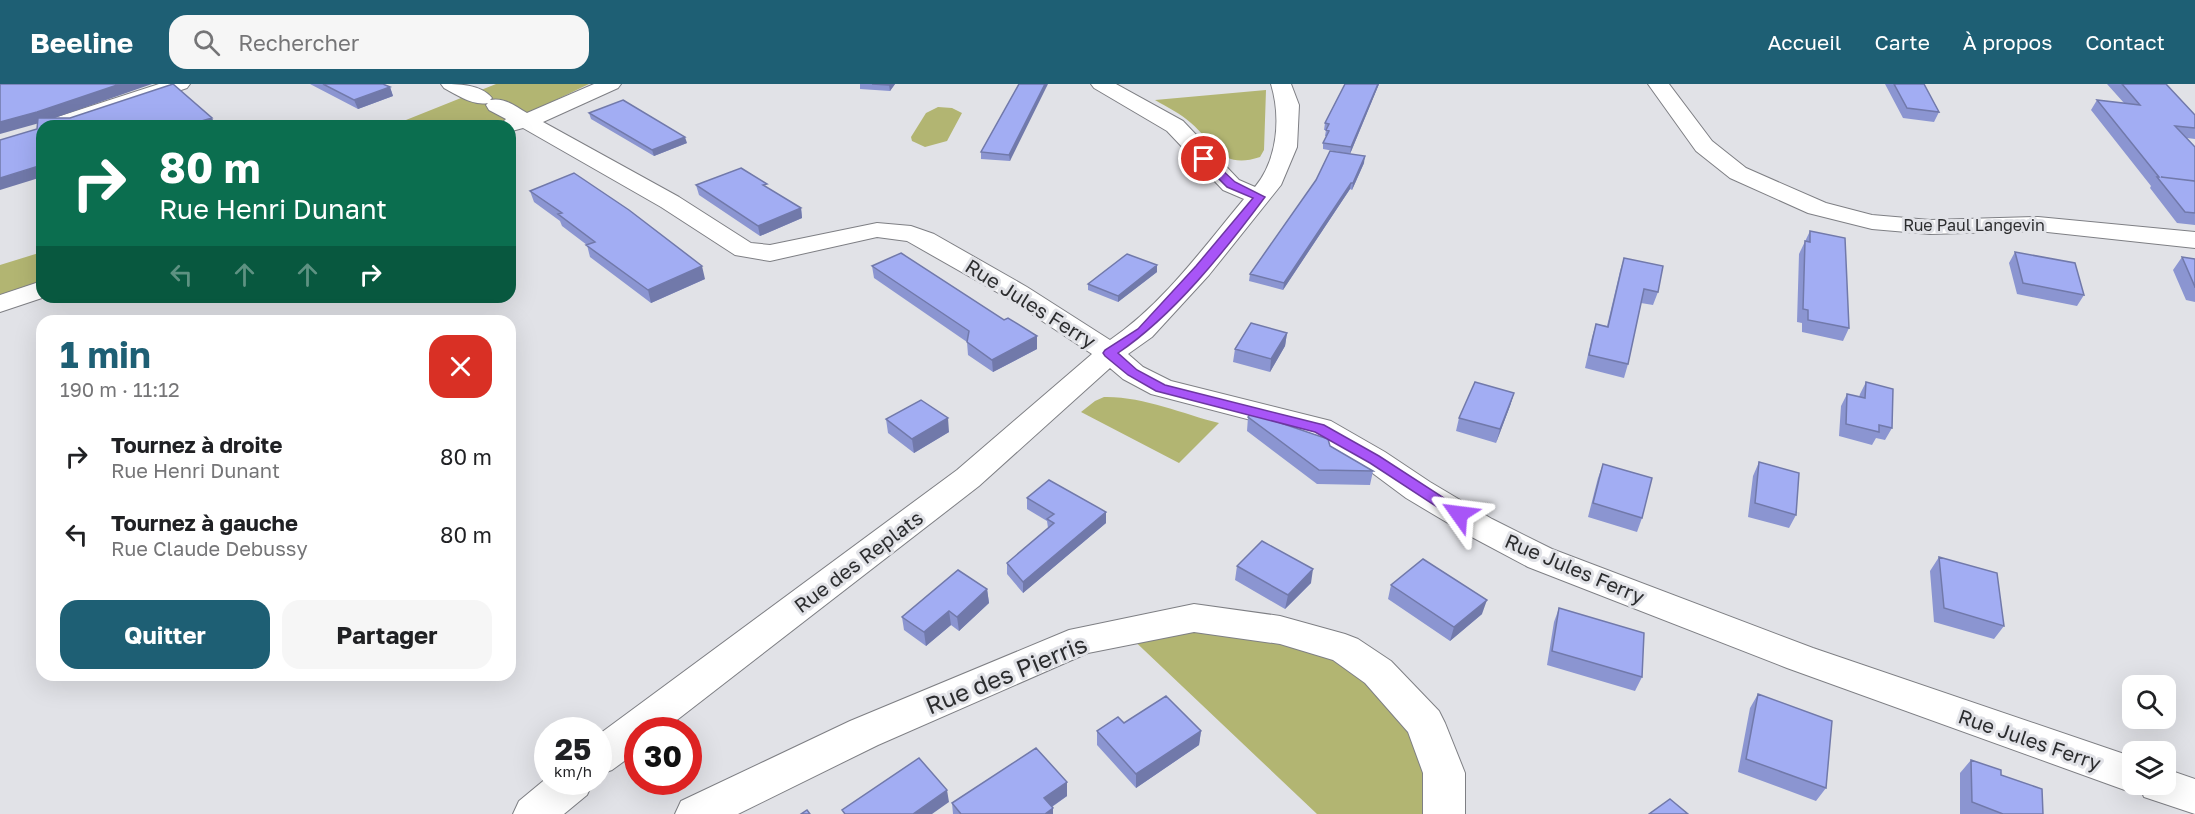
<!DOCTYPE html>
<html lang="fr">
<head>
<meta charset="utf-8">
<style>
  body { margin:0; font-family:"Golos Text",sans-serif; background:#f6f6f6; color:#202124; height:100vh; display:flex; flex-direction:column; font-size:22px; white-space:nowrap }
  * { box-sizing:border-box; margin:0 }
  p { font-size:20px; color:#757577 }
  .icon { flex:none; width:33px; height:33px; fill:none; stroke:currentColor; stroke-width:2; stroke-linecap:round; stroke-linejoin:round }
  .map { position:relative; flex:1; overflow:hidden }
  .side { position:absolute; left:36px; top:231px; width:480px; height:366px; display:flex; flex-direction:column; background:#fff; border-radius:18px; box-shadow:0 6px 24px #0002 }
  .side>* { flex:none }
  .hud { position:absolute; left:36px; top:36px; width:480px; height:183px; border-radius:18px; box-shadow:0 6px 24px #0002; background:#0b6e4f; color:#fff; overflow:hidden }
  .tools { position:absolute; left:2122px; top:591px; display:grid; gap:12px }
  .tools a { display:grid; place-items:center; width:54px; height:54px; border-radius:12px; background:#fff; box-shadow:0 6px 24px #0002; font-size:30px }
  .speed { position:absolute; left:534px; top:633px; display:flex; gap:12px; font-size:30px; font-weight:700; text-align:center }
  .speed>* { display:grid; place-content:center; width:78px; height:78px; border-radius:50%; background:#fff; box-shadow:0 6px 24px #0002; line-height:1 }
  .speed small { font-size:15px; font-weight:400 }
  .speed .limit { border:9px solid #d22; background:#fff; color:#111 }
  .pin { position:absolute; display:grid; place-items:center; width:51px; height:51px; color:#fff; margin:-26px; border:3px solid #fff; border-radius:50%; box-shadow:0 2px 6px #0007 }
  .me { position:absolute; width:66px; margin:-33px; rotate:301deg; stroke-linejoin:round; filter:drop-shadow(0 0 4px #0008) }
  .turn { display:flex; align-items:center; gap:21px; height:126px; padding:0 24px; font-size:27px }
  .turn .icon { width:78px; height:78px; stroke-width:2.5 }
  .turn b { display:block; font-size:42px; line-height:51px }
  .lanes { display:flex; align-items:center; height:57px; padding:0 24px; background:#0003; justify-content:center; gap:30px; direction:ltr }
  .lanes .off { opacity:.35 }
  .round { display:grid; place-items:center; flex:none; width:63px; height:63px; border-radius:18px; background:#f6f6f6 }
  .head { display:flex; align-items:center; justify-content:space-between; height:102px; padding:0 24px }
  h1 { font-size:36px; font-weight:700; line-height:45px; color:#1e5f74 }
  .primary-button { display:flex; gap:12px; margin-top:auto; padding:12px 24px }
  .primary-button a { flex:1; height:69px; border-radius:18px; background:#1e5f74; color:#fff; font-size:24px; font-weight:700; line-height:69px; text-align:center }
  .primary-button a+a { background:#f6f6f6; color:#202124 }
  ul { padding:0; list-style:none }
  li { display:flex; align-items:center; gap:18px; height:78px; padding:0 24px }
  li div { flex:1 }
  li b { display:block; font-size:22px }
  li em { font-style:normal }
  header { display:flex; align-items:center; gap:36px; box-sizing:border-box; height:84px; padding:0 30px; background:#1e5f74; color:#fff }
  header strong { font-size:28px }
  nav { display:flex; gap:33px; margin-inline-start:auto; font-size:21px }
  .search { width:420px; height:54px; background:#f6f6f6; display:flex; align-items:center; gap:15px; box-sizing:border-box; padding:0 21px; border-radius:18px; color:#757577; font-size:22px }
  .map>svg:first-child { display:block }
  .green { fill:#b2b572 }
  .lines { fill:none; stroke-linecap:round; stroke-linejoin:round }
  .street-casing { stroke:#7e7f84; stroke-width:2 }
  .street { fill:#fff; fill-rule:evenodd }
  .wall { fill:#8b95d1 }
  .shaded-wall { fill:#7179aa }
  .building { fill:#a2adf3; stroke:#7179aa; stroke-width:1.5 }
  .route { fill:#a855f7; stroke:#6d37a1; stroke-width:1.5 }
  .labels { text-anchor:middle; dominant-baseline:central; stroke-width:6; stroke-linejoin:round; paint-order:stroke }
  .far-street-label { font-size:16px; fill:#2c2d2f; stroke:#e1e2e7 }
  .street-label { font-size:20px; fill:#2c2d2f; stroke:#e1e2e7 }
  .near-street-label { font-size:24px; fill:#2c2d2f; stroke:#e1e2e7 }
</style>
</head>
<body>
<header>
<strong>Beeline</strong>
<div class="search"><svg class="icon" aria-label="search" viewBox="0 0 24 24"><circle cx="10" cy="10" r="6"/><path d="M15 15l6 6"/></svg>Rechercher</div>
<nav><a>Accueil</a><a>Carte</a><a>À propos</a><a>Contact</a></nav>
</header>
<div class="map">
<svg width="2195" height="730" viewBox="0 0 2195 730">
  <rect width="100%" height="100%" fill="#e1e2e7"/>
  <path class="green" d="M 496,0 L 589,0 L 533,27 L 495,42 L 391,42 Z
    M 1266,6 L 1264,66 L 1260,73 C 1222,86 1216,61 1191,39 C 1181,30 1167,23 1155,16 Z
    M 938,23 L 952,24 L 962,29 L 947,57 L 925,63 L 912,57 L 911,53 L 926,29 Z
    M 42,168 L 42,207 L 0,222 L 0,181 Z
    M 1104,313 C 1142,312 1183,330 1219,339 L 1179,379 L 1081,328 L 1095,317 Z
    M 1194,534 L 1345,565 L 1425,639 L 1444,730 L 1317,730 L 1125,548 Z"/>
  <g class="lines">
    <g class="street-casing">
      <path id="street" d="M 159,0 L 190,0 L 187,4 L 75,42 L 42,42 L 45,37 Z
        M 441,0 C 458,0 481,0 492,14 L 490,16 C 504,13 515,22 527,29 L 594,0 L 621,0 L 618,4 L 543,38 L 679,113 L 751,159 L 770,161 L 877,139 L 911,142 L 934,150 L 1027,203 L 1110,256 C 1163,220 1203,164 1244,115 L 1223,106 L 1167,47 L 1094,4 L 1091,0 L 1116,0 L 1183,37 L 1239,96 L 1255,103 C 1278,75 1281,33 1271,0 L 1291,0 L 1299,21 L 1297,63 L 1281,101 L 1209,191 L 1152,253 L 1128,270 L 1143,283 L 1171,297 L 1331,337 L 1385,368 L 1430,398 L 1492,435 L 1552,465 L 1813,564 L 2133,673 L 2133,700 L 2166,700 L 2166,685 L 2195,695 L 2195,730 L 2144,713 L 2141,706 L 2133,709 L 1787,584 L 1528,483 L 1468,451 L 1406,414 L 1363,382 L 1309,351 L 1151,310 L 1123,295 L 1110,284 L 979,402 L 664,646 L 638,646 L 638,667 L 612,686 L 598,691 L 598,651 L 957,386 L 1092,270 L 1009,215 L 907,157 L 877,153 L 770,177 L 735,171 L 661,123 L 523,44 L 512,47 L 510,42 L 502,42 L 501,40 L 506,35 L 489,26 L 486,21 L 488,19 C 473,22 457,11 444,4 Z
        M 1648,0 L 1669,0 L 1712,57 L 1746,84 L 1826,119 L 1872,131 L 1930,136 L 2038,133 L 2195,148 L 2195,164 L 2038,147 L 1930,150 L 1872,145 L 1808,129 L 1730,94 L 1696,67 Z
        M 42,197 L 42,213 L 45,213 L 0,228 L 0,211 Z
        M 1194,520 L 1280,532 L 1345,550 L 1358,555 L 1391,577 L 1439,627 L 1445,639 L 1465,689 L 1465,730 L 1423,730 L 1423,689 L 1408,648 L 1365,599 L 1333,576 L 1280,560 L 1194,548 L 1088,569 L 878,661 L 738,730 L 675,730 L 681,717 L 850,637 L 1069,546 Z
        M 548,693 L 548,698 L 593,698 L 587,711 L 564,730 L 513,730 L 519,717 Z"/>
    </g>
    <use href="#street" class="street"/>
  </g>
  <path class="wall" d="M 310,0 L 383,0 L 390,3 L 393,12 L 358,25 Z
    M 860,0 L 895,0 L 890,7 L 860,5 Z
    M 1019,0 L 1010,77 L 981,75 L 981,68 Z
    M 1345,0 L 1379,0 L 1350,70 L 1323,65 L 1323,59 L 1327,52 L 1325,52 L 1326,46 L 1324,46 L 1325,39 Z
    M 1885,0 L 1924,0 L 1939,28 L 1934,38 L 1903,34 Z
    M 2107,0 L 2166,0 L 2195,31 L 2195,55 L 2187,54 L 2195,63 L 2195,141 L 2177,139 L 2150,104 L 2151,102 L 2091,26 L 2097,16 L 2124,19 Z
    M 589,29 L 687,59 L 654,72 L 591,35 Z
    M 1364,79 L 1352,106 L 1350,105 L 1283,206 L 1249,197 L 1250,190 L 1316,96 Z
    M 696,101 L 768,104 L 801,124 L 802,134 L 760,152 L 699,111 Z
    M 530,107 L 705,195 L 651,219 L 590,173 L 587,161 L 562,142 L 560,137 L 534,118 Z
    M 1810,147 L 1849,244 L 1843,257 L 1802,248 L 1802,239 L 1797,238 L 1799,170 Z
    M 2015,168 L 2084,211 L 2077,222 L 2017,210 L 2009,179 Z
    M 2182,173 L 2195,175 L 2195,218 L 2186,216 L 2173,186 Z
    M 1624,174 L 1658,208 L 1653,221 L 1641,219 L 1628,280 L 1624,294 L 1585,284 L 1592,253 L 1596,240 L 1607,242 L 1620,187 Z
    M 872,182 L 1037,265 L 993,288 L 968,271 L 967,258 L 874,194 Z
    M 1157,188 L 1118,218 L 1088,206 L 1088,200 Z
    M 1287,249 L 1285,262 L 1270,288 L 1233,278 L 1235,265 Z
    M 1866,298 L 1892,344 L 1885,356 L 1876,354 L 1872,361 L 1839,352 L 1841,322 L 1847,310 L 1859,313 L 1860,310 Z
    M 1514,309 L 1510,322 L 1496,359 L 1456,347 L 1459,334 Z
    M 1248,333 L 1330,362 L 1373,387 L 1370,401 L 1317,400 L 1247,347 Z
    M 886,335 L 949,348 L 914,369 L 888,349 Z
    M 1759,378 L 1796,431 L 1789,444 L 1748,433 L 1753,392 Z
    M 1603,380 L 1642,434 L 1637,448 L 1588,433 L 1598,394 Z
    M 1027,414 L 1106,439 L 1023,509 L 1007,490 L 1007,479 L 1048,444 L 1047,437 L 1027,425 Z
    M 1939,473 L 2004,542 L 1994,555 L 1934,538 L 1930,487 Z
    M 1237,482 L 1311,499 L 1285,525 L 1235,496 Z
    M 1391,501 L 1482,530 L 1450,557 L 1388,515 Z
    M 987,505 L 989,519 L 959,547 L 951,541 L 926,562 L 904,546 L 902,533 Z
    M 1559,524 L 1642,593 L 1635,607 L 1547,581 L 1554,538 Z
    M 1758,610 L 1826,704 L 1816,717 L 1738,688 L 1750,624 Z
    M 1124,639 L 1201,647 L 1199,661 L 1136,704 L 1097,661 L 1097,647 Z
    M 1971,676 L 2001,691 L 2043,730 L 1960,730 L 1960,689 Z
    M 1067,698 L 1067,712 L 1052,723 L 1053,730 L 953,730 L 952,719 Z"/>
  <path class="shaded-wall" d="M 120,0 L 152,0 L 43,38 L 0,50 L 0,38 Z
    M 890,0 L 895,0 L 890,7 L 889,1 Z
    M 1045,0 L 1048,0 L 1010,77 L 1009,71 Z
    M 1378,0 L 1379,0 L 1350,70 L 1351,63 Z
    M 390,3 L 393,12 L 358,25 L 354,16 Z
    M 212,34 L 216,42 L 184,42 Z
    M 685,53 L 687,59 L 654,72 L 652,66 Z
    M 1365,72 L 1364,79 L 1352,106 L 1353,99 Z
    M 42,81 L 42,93 L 0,106 L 0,94 Z
    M 1351,99 L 1350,105 L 1283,206 L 1284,199 Z
    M 801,124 L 802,134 L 760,152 L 758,142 Z
    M 1157,181 L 1157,188 L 1118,218 L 1118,212 Z
    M 702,182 L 705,195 L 651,219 L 648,206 Z
    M 1287,249 L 1285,262 L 1270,288 L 1271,275 Z
    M 1037,252 L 1037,265 L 993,288 L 992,276 Z
    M 1514,309 L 1510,322 L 1496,359 L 1500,345 Z
    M 948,334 L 949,348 L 914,369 L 912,355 Z
    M 1106,428 L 1106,439 L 1023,509 L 1023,498 Z
    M 1313,485 L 1311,499 L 1285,525 L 1288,511 Z
    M 987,505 L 989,519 L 959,547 L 957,533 Z
    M 1487,516 L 1482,530 L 1450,557 L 1454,543 Z
    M 949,527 L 951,541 L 926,562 L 924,548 Z
    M 1201,647 L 1199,661 L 1136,704 L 1136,690 Z
    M 1067,698 L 1067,712 L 1044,728 L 1044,714 Z
    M 947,706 L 949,718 L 932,730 L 913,730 Z
    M 1053,724 L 1053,730 L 1045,730 Z"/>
  <path class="building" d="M 0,0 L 120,0 L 37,28 L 0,38 Z
    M 173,0 L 212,34 L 184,42 L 163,42 L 162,41 L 158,42 L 42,42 L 42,81 L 0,94 L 0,56 L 37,45 L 38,34 L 70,34 Z
    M 323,0 L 383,0 L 390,3 L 354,16 Z
    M 872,0 L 890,0 L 889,1 Z
    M 1019,0 L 1045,0 L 1009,71 L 981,68 Z
    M 1345,0 L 1378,0 L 1351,63 L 1323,59 L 1329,47 L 1326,46 L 1329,40 L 1325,39 Z
    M 1894,0 L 1924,0 L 1939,28 L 1907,24 Z
    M 2122,0 L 2166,0 L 2195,31 L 2195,44 L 2175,42 L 2195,63 L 2195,97 L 2161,93 L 2194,97 L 2195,98 L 2195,129 L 2185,128 L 2157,93 L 2159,93 L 2097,16 L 2140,21 Z
    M 623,16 L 685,53 L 652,66 L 589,29 Z
    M 1330,67 L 1365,72 L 1353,99 L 1351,99 L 1284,199 L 1250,190 L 1316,96 Z
    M 741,84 L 767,100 L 763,101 L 801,124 L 758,142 L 696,101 Z
    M 574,89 L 629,126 L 702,182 L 648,206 L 586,161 L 595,158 L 558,130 L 562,129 L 530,107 Z
    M 1810,147 L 1845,154 L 1849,244 L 1808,236 L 1808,226 L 1803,225 L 1805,157 L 1810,158 Z
    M 2015,168 L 2075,179 L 2084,211 L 2023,199 Z
    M 901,169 L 1004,236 L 1008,234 L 1037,252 L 992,276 L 967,258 L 969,247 L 872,182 Z
    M 1127,170 L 1157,181 L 1118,212 L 1088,200 Z
    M 2182,173 L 2195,175 L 2195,204 L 2195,203 Z
    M 1624,174 L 1663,182 L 1658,208 L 1644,205 L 1628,280 L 1589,271 L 1596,240 L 1608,243 Z
    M 1251,239 L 1287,249 L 1271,275 L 1235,265 Z
    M 1475,298 L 1514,309 L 1500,345 L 1459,334 Z
    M 1866,298 L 1893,305 L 1892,344 L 1879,341 L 1879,348 L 1846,340 L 1847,310 L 1865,314 Z
    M 921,316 L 948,334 L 912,355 L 886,335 Z
    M 1251,329 L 1328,355 L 1330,362 L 1373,387 L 1319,386 L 1248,333 Z
    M 1759,378 L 1799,389 L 1796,431 L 1755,419 Z
    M 1603,380 L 1652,394 L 1642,434 L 1593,419 Z
    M 1049,396 L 1106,428 L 1023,498 L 1007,479 L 1054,439 L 1047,435 L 1054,430 L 1027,414 Z
    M 1262,457 L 1313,485 L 1288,511 L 1237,482 Z
    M 1939,473 L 1997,489 L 2004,542 L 1944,524 Z
    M 1423,475 L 1487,516 L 1454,543 L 1391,501 Z
    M 958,486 L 987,505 L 957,533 L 949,527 L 924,548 L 902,533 Z
    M 1559,524 L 1644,549 L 1642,593 L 1552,567 Z
    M 1758,610 L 1832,637 L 1826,704 L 1746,675 Z
    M 1166,612 L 1201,647 L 1136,690 L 1097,647 L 1118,633 L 1124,639 Z
    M 1036,664 L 1067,698 L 1044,714 L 1053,724 L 1045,730 L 961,730 L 952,719 Z
    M 919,674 L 947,706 L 913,730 L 845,730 L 842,726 Z
    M 1971,676 L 2001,686 L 2001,691 L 2042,705 L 2043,730 L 2003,730 L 1972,718 Z
    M 1670,715 L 1688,730 L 1649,730 Z
    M 807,726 L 810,730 L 801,730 Z"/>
  <path class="route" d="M 1201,73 L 1208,73 L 1235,98 L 1265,113 C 1224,168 1174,231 1118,269 L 1137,286 L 1165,301 L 1324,341 L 1379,372 L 1464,427 L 1467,430 L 1464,434 L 1454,434 L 1370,379 L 1315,348 L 1156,307 L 1128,291 L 1105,272 L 1103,269 L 1105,266 L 1138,245 L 1196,182 L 1253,114 L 1227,103 L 1201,77 Z"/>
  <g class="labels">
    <g class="far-street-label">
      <text x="1974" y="141">Rue Paul Langevin</text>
    </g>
    <g class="street-label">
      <text transform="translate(1031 219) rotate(32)">Rue Jules Ferry</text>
      <text transform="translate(858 477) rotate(-37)">Rue des Replats</text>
      <text transform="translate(1575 484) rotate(23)">Rue Jules Ferry</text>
      <text transform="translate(2030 655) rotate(19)">Rue Jules Ferry</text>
    </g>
    <g class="near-street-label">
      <text transform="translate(1006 590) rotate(-22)">Rue des Pierris</text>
    </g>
  </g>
</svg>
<div class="tools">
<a><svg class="icon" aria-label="search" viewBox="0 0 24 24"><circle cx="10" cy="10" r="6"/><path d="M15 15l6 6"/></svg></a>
<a><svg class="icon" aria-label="layers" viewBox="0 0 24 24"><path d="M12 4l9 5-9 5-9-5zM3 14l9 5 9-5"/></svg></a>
</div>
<div class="speed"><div>25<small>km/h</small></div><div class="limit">30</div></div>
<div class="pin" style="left:1204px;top:75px;background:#d93025"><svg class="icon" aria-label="arrive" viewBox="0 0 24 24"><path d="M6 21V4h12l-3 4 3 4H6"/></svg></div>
<svg class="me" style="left:1459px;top:430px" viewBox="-20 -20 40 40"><path d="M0-17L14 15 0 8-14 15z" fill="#a855f7" stroke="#fff" stroke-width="4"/></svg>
<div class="hud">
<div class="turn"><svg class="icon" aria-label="right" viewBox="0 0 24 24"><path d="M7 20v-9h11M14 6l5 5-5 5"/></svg><div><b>80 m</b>Rue Henri Dunant</div></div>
<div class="lanes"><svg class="icon off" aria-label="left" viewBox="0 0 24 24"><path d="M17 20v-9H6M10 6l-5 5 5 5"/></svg><svg class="icon off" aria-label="ahead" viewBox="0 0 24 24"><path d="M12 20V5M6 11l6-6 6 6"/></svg><svg class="icon off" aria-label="ahead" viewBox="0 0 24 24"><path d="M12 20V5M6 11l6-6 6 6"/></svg><svg class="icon" aria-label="right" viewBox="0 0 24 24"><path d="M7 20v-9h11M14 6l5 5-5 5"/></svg></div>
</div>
<section class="side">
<div class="head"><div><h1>1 min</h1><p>190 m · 11:12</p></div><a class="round" style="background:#d93025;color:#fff"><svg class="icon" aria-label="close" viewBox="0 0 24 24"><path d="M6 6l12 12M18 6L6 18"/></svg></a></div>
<ul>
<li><svg class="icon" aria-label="right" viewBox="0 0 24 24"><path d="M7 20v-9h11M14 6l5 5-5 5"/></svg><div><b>Tournez à droite</b><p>Rue Henri Dunant</p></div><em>80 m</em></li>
<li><svg class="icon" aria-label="left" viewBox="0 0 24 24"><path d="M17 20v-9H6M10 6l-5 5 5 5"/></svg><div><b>Tournez à gauche</b><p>Rue Claude Debussy</p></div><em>80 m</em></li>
</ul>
<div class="primary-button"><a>Quitter</a><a>Partager</a></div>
</section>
</div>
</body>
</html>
